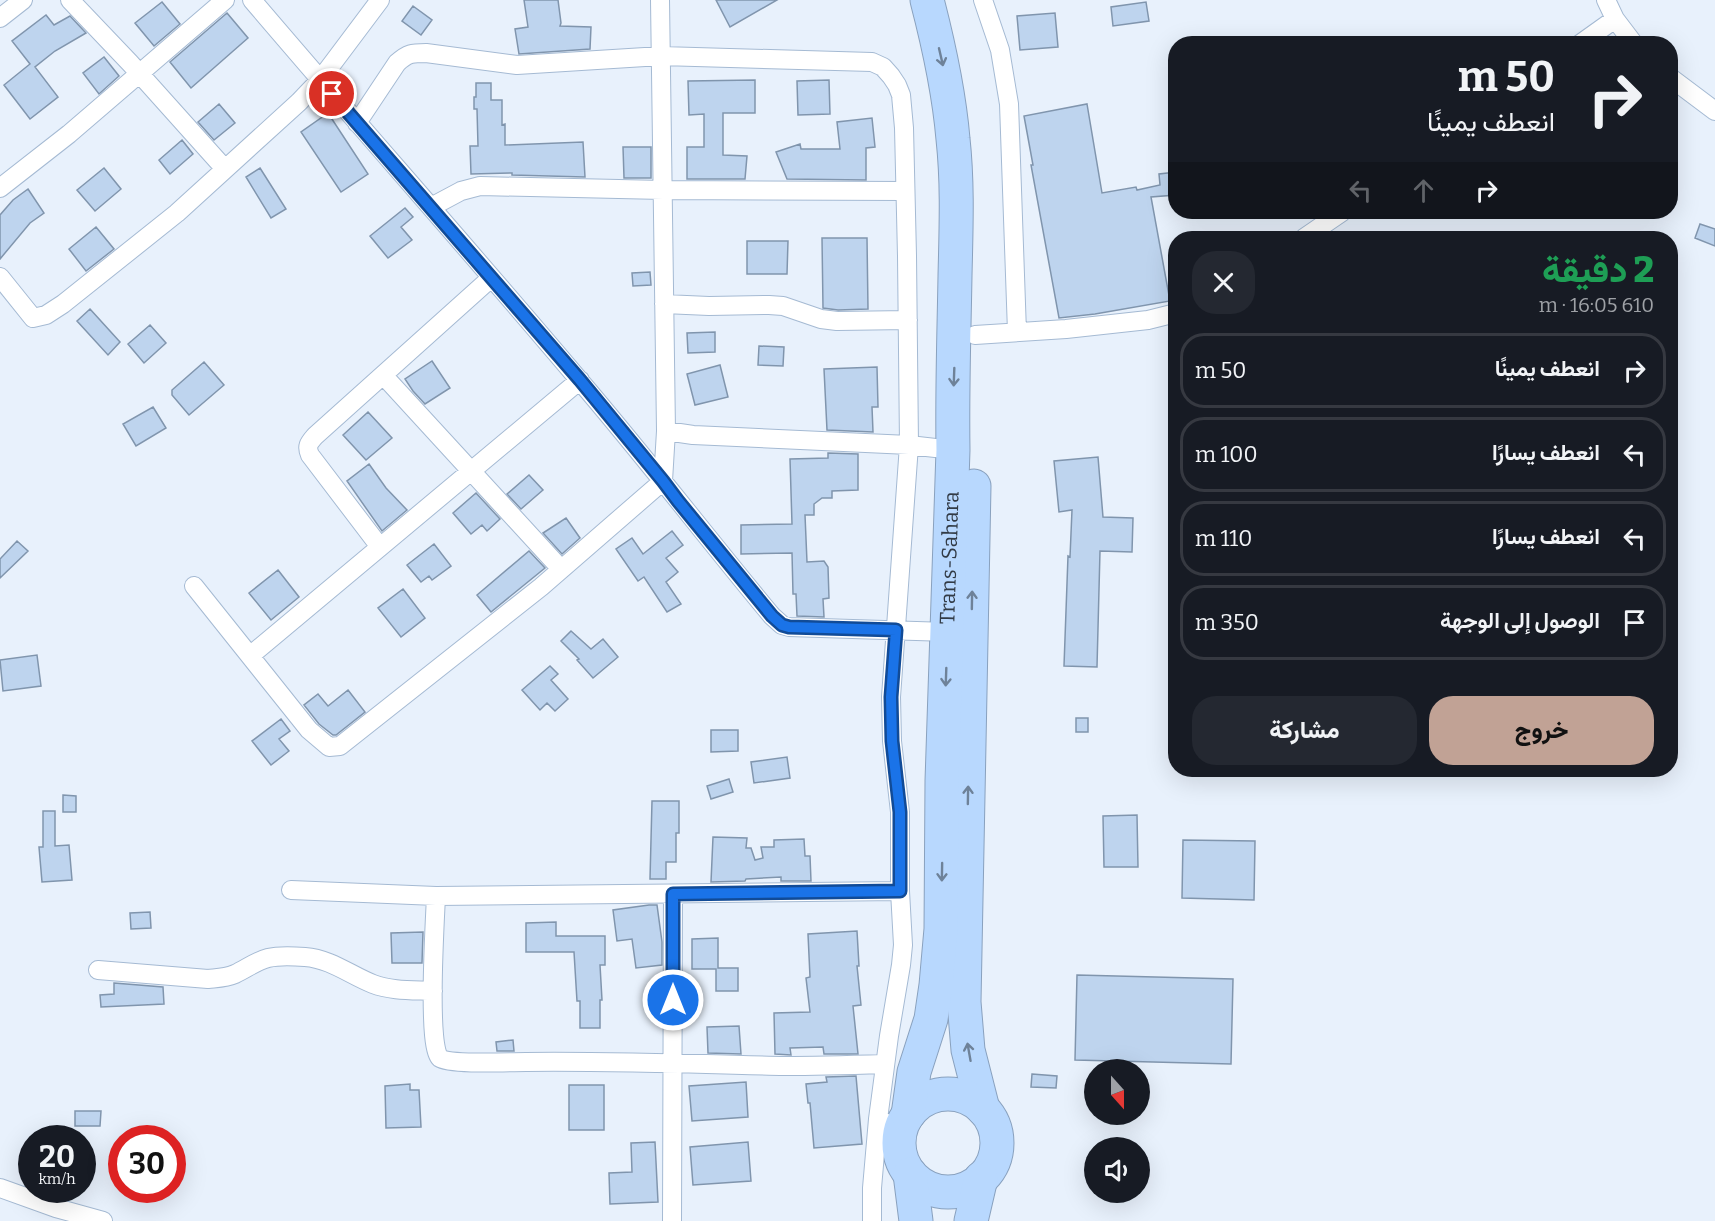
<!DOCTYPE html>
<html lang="ar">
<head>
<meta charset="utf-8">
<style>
  body { margin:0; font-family:Bitter,Vazirmatn,serif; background:#242831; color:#f1f3f6; direction:rtl; height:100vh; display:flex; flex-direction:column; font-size:22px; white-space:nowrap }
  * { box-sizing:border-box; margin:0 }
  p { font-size:20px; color:#9ea1a6 }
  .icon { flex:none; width:33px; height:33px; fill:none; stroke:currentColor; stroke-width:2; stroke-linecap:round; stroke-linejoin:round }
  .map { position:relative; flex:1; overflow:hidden; direction:ltr }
  .drawer { position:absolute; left:1168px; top:231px; width:510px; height:546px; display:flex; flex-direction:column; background:#171b24; border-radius:24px; box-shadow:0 6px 24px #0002; direction:rtl }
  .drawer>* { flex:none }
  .hud { position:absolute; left:1168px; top:36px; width:510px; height:183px; border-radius:24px; box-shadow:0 6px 24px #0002; direction:rtl; background:#171b24; color:#f1f3f6; overflow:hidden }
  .needle { width:39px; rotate:159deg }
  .fabs { position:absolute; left:1084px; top:1059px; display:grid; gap:12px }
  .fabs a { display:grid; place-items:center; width:66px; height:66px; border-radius:50%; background:#171b24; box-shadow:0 6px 24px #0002; font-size:30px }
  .speed { position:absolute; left:18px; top:1125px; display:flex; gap:12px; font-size:30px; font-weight:700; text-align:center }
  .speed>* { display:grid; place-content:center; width:78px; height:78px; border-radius:50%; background:#171b24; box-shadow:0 6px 24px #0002; line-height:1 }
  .speed small { font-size:15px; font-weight:400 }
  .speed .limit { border:9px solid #d22; background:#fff; color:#111 }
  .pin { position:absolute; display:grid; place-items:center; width:51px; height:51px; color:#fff; margin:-26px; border:3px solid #fff; border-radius:50%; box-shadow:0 2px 6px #0007 }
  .me { position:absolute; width:66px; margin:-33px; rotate:0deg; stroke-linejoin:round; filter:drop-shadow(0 0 4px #0008) }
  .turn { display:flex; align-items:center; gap:21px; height:126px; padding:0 24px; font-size:27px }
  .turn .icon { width:78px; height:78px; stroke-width:2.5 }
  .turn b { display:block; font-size:42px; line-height:51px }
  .lanes { display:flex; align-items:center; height:57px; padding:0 24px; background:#0003; justify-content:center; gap:30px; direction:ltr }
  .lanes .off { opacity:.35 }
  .round { display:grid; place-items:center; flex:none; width:63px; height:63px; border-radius:24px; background:#242831 }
  .headline { display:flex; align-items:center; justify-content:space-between; height:102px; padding:0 24px }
  h1 { font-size:36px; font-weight:800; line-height:45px; color:#1e9e55 }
  .action { display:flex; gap:12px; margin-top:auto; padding:12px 24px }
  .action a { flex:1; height:69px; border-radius:24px; background:#c1a295; color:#111; font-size:24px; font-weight:800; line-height:69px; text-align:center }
  .action a+a { background:#242831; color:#f1f3f6 }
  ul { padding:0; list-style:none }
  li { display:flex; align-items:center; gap:18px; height:75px; margin:0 12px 9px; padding:0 12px; border:3px solid #363941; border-radius:24px }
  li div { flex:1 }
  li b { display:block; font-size:22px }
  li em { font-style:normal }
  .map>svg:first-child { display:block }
  .building { fill:#bed4ee; stroke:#8095ad; stroke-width:1.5 }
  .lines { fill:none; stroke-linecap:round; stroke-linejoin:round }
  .street-casing { stroke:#a5bad3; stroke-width:20 }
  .highway-casing { stroke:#89a1be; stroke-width:35 }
  .street { stroke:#fff; stroke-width:18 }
  .highway { stroke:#b8d8fe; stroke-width:33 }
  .oneway { stroke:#6e8299 }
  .route-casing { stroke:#114b97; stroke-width:15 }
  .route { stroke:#1a73e8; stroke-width:10 }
  .labels { text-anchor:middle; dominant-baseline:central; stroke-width:4.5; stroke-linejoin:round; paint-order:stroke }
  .street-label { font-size:21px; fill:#323b46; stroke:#fdfdfd }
</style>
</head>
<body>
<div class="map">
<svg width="1715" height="1221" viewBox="0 0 1715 1221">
  <rect width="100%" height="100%" fill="#e8f1fc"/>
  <path class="building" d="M 524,0 L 558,0 L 561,23 L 560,26 L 591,27 L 590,49 L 519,54 L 515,29 L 528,27 Z
    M 716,0 L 777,0 L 730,27 Z
    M 162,2 L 180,24 L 154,46 L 135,23 Z
    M 1146,2 L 1149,21 L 1113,26 L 1111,7 Z
    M 413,6 L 432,20 L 421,35 L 402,21 Z
    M 227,13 L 248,38 L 191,88 L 170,62 Z
    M 1055,13 L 1058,47 L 1020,50 L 1017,16 Z
    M 46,15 L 54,25 L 70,16 L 86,33 L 55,51 L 35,67 L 58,97 L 30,119 L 4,85 L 30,64 L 12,41 Z
    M 104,57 L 119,76 L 99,94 L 83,73 Z
    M 755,80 L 755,113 L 723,113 L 723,155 L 747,156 L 745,179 L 687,179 L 687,147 L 704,147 L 704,114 L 689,115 L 688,81 Z
    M 829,80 L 830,114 L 798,115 L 797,81 Z
    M 476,83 L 491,83 L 491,100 L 502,100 L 502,125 L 505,124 L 505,145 L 583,142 L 585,177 L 512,175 L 512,173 L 471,174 L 470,146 L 478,146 L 477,109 L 474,109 L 474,97 L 476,97 Z
    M 219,104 L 235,123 L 214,140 L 198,122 Z
    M 1087,104 L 1102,193 L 1136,187 L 1137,190 L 1160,185 L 1159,174 L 1176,172 L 1176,195 L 1151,197 L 1170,301 L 1095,314 L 1059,318 L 1031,165 L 1033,165 L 1024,116 Z
    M 328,113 L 368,174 L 341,192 L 301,132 Z
    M 872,118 L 875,147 L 866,148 L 866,180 L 787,179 L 776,152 L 800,144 L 801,149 L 840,149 L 837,122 Z
    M 182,140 L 193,154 L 170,174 L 159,160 Z
    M 623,147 L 651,147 L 651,178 L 624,178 Z
    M 104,168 L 121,189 L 95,211 L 77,190 Z
    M 260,168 L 286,209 L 271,218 L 246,177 Z
    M 28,189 L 44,213 L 30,223 L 0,259 L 0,215 L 13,200 Z
    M 405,208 L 413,217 L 401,227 L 412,240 L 388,258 L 370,236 Z
    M 1700,224 L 1715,229 L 1715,246 L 1695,238 Z
    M 96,227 L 114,249 L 86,271 L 69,249 Z
    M 822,238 L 867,238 L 868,309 L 838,310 L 823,308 Z
    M 747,241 L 788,241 L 787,274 L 747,274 Z
    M 650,272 L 651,285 L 633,286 L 632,273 Z
    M 90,309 L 120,342 L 108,355 L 77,321 Z
    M 150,325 L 166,343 L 144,363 L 128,344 Z
    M 715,332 L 715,352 L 688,353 L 687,333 Z
    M 759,346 L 784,347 L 783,366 L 758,365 Z
    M 432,361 L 450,388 L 425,404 L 413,391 L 405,379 Z
    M 204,362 L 224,385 L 189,415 L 172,395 L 172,390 Z
    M 720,365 L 728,397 L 695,405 L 687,374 Z
    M 877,367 L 878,407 L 872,407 L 873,432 L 827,430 L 824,369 Z
    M 153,407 L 166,428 L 136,446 L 123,424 Z
    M 368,412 L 392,438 L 366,460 L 343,435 Z
    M 828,453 L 858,454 L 858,490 L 832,491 L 832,498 L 822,498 L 814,504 L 814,515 L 805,515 L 807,562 L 824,561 L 828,567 L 829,598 L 823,599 L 824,617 L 797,616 L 796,594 L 793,594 L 792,553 L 741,554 L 741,525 L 792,524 L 790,459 L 828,458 Z
    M 1098,457 L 1103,517 L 1133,518 L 1132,552 L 1100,551 L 1097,667 L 1064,666 L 1068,556 L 1070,557 L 1072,510 L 1059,512 L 1054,461 Z
    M 369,464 L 386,488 L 407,510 L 382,531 L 347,481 Z
    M 529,475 L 543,490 L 521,509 L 507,494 Z
    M 476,493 L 500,519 L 487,531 L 482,525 L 471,534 L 453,513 Z
    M 566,518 L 580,538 L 562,554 L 543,533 Z
    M 672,531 L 683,545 L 666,558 L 678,572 L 666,582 L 681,604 L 667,612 L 644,577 L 638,581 L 616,549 L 632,538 L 643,554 Z
    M 17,541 L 28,551 L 0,578 L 0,559 Z
    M 434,544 L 451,566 L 432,580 L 429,576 L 421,582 L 407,565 Z
    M 529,551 L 545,568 L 491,612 L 477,595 Z
    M 278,570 L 299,597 L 271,620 L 249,593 Z
    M 403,589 L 425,618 L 401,637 L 378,608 Z
    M 571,631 L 591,649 L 603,639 L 618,657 L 593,678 L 577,660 L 579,659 L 561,641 Z
    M 37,655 L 41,686 L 3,691 L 0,660 Z
    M 550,666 L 558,674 L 551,680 L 568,699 L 555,711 L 547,703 L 540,710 L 522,690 Z
    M 348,690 L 365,712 L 336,735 L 333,735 L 319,724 L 304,705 L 318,694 L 328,706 Z
    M 1076,718 L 1088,718 L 1088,732 L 1076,732 Z
    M 281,719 L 290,731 L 279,739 L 289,751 L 271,765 L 252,741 Z
    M 711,730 L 738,730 L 738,751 L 711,752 Z
    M 787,757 L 790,778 L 754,783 L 751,762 Z
    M 729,779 L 733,792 L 711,799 L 707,786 Z
    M 63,795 L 76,796 L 76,812 L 63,812 Z
    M 652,801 L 679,801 L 679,833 L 676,833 L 676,862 L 666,862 L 666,879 L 650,879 Z
    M 43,811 L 55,811 L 55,846 L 69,845 L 72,880 L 42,882 L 39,847 L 43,847 Z
    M 1137,815 L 1138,867 L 1104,867 L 1103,816 Z
    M 713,837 L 747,838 L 746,848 L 751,848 L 755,860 L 763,858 L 761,847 L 774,847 L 774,840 L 804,839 L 805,856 L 810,856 L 811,881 L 781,881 L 781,877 L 746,879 L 745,881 L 711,882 Z
    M 1183,840 L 1255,841 L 1254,900 L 1182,898 Z
    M 649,905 L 657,905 L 662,942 L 662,965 L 636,968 L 632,939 L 617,941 L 613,910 Z
    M 150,912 L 151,928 L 131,929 L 130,913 Z
    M 556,922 L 556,936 L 605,936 L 605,965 L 600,965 L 602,1000 L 600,1000 L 600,1028 L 580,1028 L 580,1001 L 577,1001 L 574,952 L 526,952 L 526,923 Z
    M 857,931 L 859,966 L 857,966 L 861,1005 L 853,1006 L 858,1054 L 824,1054 L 823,1047 L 790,1048 L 791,1055 L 775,1054 L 774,1013 L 810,1012 L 806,978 L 810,977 L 808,934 Z
    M 423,932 L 422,963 L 392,963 L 391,933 Z
    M 718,938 L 718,968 L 738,968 L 738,991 L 716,991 L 716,969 L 692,969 L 692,939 Z
    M 1077,975 L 1233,979 L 1231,1064 L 1075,1060 Z
    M 114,983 L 163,987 L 164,1004 L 101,1007 L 100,995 L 114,994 Z
    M 739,1026 L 741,1054 L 708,1053 L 707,1027 Z
    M 513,1040 L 514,1051 L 497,1051 L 496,1042 Z
    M 1032,1074 L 1057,1076 L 1056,1088 L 1031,1087 Z
    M 856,1076 L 862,1144 L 814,1148 L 810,1103 L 808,1103 L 806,1084 L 827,1082 L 826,1077 Z
    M 746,1082 L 748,1117 L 692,1121 L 689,1086 Z
    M 410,1084 L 410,1090 L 419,1090 L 421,1127 L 386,1128 L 385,1086 Z
    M 569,1085 L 604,1085 L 604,1130 L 569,1130 Z
    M 75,1111 L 101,1111 L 100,1126 L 75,1126 Z
    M 655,1142 L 658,1202 L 610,1204 L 609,1173 L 632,1172 L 631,1143 Z
    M 748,1142 L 751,1181 L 693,1185 L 690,1147 Z"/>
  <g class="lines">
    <g class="street-casing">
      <path id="street" d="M 70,0 L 130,63 L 225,169
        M 252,0 C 361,128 472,253 580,381 C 646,458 707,538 772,616 L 782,625 L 789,627 L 948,632
        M 660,0 L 666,431 L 693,435 L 909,445 L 953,450
        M 983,0 L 1000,50 L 1009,104 L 1017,332
        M 1606,0 L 1615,19 L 1634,44
        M 0,18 L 23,0
        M 1580,44 L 1615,19
        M 1671,78 L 1715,111
        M 357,123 L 397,63 C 408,53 412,53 426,53 L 517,65 L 661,56 L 872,62 L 883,67 L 891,76 L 897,85 L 901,95 L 904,128 L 907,256 L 909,445 L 891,697 L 892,741 L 900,812 L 900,891 L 903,945 L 901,965 L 889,1036 L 878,1119 L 872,1188 L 872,1221
        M 0,188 L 69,134 L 225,0
        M 431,207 L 461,191 L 480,186 L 663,190 L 905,191
        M 1304,238 L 1342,212
        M 0,277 L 33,318 L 46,315 L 63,304 L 177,213 L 299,102 L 320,80 L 380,0
        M 664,304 L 709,306 L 769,305 L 783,306 L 821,319 L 837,321 L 908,320
        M 975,335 L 1066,329 L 1148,320 L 1176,313
        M 383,375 L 561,569
        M 380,547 L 310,455 C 306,446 309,443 315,436 L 491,278
        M 194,586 L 309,730 L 329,747 L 340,746 L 541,587 L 663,481 L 666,431
        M 251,655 L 580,380
        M 291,890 L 436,896 L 900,891
        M 436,896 C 435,919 427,1048 440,1058 C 450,1065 511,1062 526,1062 C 612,1061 699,1064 785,1066 C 818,1066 852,1065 885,1064
        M 98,970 L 208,979 C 217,978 226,978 235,974 C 246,969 256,961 268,958 C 280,955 293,956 305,957 C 331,959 350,975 373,984 C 391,991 413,990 433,991
        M 878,1119 L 901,1130
        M 0,1188 L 56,1208 L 103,1221
        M 672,1221 L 673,894"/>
    </g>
    <g class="highway-casing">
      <g id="highway">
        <path d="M 974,486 L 964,1002 L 968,1050 L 983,1109"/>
        <circle cx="948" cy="1143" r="49"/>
        <path id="s1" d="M 908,1115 L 914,1072 L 931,1019 L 936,985 L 941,929 L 942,781 L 953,450 C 952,392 954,334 955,276 C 956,231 958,185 953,139 C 949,92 939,46 927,0"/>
        <path d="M 910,1174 L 916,1221"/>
        <path d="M 971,1221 L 981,1178"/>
      </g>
    </g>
    <use href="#street" class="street"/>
    <use href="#highway" class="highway"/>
  </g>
  <defs><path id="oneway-shaft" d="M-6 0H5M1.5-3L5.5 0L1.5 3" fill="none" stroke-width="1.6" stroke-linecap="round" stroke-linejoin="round" transform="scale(1.5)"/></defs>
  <g class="oneway">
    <use href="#oneway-shaft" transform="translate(941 57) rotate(77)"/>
    <use href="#oneway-shaft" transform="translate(954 377) rotate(92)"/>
    <use href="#oneway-shaft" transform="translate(972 600) rotate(-89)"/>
    <use href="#oneway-shaft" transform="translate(946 677) rotate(92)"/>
    <use href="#oneway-shaft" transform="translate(968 795) rotate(-89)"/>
    <use href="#oneway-shaft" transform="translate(942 872) rotate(91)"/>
    <use href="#oneway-shaft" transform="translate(969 1052) rotate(-100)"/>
  </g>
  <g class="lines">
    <g class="route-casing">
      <path id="route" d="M 332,94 L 580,380 L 663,481 L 678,501 L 772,616 L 782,625 L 789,627 L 896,630 L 891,697 L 892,741 L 900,812 L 900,891 L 673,894 L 673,1000"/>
    </g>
    <use href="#route" class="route"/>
  </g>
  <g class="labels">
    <g class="street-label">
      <text stroke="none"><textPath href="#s1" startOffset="561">Trans-Sahara</textPath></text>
    </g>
  </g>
</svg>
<div class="fabs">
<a><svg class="needle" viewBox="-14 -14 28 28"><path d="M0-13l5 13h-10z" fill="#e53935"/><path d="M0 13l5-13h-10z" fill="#9ea1a6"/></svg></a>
<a><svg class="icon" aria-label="sound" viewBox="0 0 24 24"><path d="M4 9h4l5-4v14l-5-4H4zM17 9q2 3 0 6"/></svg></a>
</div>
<div class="speed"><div>20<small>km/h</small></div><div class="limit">30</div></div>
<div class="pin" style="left:332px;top:94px;background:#d93025"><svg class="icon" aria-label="arrive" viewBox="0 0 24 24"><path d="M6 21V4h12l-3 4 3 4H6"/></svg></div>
<svg class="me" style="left:673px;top:1000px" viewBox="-20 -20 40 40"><circle r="17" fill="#1a73e8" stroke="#fff" stroke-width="3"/><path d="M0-11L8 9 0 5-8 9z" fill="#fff"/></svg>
<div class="hud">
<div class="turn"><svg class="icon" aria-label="right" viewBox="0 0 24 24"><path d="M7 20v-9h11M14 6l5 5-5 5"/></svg><div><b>50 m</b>انعطف يمينًا</div></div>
<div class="lanes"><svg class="icon off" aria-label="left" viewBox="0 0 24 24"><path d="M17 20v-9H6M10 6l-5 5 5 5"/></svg><svg class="icon off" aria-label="ahead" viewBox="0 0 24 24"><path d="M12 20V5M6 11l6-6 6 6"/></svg><svg class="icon" aria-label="right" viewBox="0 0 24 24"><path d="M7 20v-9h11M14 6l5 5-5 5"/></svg></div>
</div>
<section class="drawer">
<div class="headline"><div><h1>2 دقيقة</h1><p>610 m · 16:05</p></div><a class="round"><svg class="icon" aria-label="close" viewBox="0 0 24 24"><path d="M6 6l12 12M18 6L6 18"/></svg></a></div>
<ul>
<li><svg class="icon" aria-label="right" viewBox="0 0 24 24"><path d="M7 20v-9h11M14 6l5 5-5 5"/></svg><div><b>انعطف يمينًا</b></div><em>50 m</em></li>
<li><svg class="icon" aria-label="left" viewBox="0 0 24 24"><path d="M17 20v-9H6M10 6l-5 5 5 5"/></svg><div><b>انعطف يسارًا</b></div><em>100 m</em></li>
<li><svg class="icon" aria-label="left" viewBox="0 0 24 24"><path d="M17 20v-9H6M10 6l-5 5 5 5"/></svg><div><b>انعطف يسارًا</b></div><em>110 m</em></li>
<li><svg class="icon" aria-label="arrive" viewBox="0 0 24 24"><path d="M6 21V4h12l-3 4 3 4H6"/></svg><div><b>الوصول إلى الوجهة</b></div><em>350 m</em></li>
</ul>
<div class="action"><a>خروج</a><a>مشاركة</a></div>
</section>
</div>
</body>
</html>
